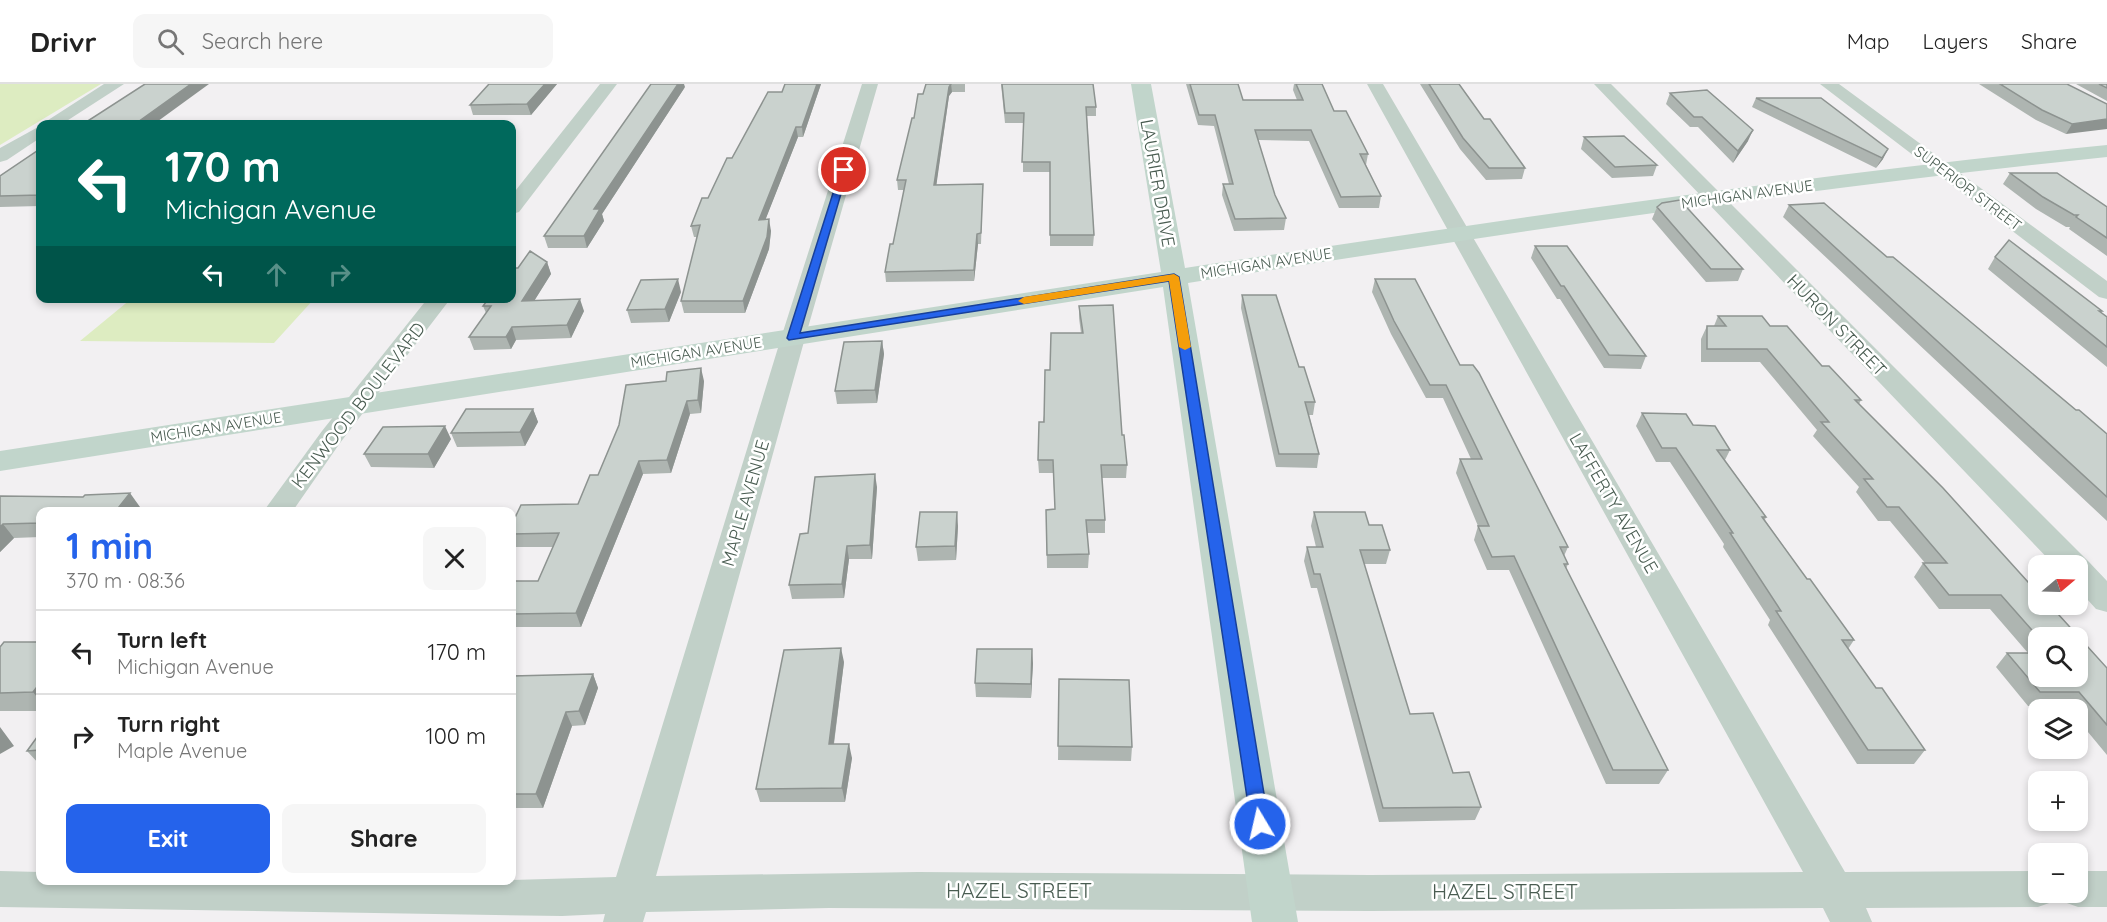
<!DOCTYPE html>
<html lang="en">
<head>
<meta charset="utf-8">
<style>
  body { margin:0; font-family:Quicksand,sans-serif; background:#f6f6f6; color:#222; height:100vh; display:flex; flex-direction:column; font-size:22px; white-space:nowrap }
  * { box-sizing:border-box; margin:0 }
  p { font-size:20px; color:#767676 }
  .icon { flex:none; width:33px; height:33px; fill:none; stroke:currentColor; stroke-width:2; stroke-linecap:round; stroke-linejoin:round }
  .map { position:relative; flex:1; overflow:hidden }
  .sheet { position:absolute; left:36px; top:423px; width:480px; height:378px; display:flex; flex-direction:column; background:#fff; border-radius:12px; box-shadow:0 3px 9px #0003 }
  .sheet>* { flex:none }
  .banner { position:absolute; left:36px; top:36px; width:480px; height:183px; border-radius:12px; box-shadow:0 3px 9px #0003; background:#00695c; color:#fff; overflow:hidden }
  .needle { width:39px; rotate:71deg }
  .fabs { position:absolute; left:2028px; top:471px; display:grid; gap:12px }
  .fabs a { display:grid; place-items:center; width:60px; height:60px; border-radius:12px; background:#fff; box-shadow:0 3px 9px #0003; font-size:30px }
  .pin { position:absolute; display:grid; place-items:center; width:51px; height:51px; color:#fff; margin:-26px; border:3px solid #fff; border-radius:50%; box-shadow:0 2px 6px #0007 }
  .me { position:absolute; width:66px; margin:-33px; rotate:351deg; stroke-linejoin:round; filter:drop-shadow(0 0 4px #0008) }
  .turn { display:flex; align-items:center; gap:21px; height:126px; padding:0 30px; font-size:27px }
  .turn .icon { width:78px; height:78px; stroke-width:2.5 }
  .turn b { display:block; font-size:42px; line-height:51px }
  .lanes { display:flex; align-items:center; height:57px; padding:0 30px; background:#0003; justify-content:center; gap:30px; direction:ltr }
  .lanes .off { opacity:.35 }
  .round { display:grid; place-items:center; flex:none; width:63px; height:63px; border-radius:12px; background:#f6f6f6 }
  .summary { display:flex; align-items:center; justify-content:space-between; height:102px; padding:0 30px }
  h1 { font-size:36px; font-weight:800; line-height:45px; color:#2563eb }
  .cta { display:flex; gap:12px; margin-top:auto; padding:12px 30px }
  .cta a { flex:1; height:69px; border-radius:12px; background:#2563eb; color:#fff; font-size:24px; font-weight:800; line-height:69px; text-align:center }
  .cta a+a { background:#f6f6f6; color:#222 }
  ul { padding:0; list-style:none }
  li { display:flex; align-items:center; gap:18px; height:84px; padding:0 30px; border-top:2px solid #e0e0e0 }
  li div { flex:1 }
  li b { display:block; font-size:22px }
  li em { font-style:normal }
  header { display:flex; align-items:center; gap:36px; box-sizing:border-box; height:84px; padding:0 30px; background:#fff; border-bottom:2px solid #e0e0e0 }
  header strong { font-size:28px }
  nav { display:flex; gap:33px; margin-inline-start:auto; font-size:21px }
  .search { width:420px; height:54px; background:#f6f6f6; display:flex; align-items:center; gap:15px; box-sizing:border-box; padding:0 21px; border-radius:12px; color:#767676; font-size:22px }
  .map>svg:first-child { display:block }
  .green { fill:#ddecc1 }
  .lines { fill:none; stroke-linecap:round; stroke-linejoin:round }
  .street { fill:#c1d0c8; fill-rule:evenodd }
  .secondary { fill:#c1d5cb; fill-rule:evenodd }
  .wall { fill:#aeb5b1; fill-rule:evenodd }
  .shaded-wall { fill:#8d9390 }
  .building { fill:#cad2ce; stroke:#8d9390; stroke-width:1.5 }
  .route { fill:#2563eb; stroke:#184099; stroke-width:1.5 }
  .slow { fill:#f59e0b }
  .labels { text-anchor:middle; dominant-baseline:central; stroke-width:5; stroke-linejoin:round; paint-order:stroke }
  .far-street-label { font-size:15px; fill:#495c51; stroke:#fff }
  .street-label { font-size:18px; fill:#495c51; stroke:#fff }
  .near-street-label { font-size:21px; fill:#495c51; stroke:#fff }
</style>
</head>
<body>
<header>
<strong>Drivr</strong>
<div class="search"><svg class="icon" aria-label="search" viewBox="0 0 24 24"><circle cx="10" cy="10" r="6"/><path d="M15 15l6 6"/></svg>Search here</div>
<nav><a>Map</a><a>Layers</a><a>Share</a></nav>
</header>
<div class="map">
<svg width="2107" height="838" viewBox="0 0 2107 838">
  <rect width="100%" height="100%" fill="#f2f0f2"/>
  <path class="green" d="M 0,0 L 101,0 L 0,61 Z
    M 131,215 L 131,214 L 314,215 L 274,259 L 80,257 Z"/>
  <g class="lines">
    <path class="street" d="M 104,0 L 124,0 L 62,40 L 42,40 Z
      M 600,0 L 617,0 L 519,128 L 512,130 L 512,111 Z
      M 862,0 L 878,0 L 805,254 L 656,792 L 918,788 L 1370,791 L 1803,788 L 1367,0 L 1383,0 L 1845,788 L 2038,787 L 2038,808 L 2056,808 L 2052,818 L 2038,823 L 1866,824 L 1872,838 L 1830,838 L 1823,824 L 1370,827 L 829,824 L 646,828 L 643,838 L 603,838 L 605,830 L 562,832 L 0,823 L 0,787 L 40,788 L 40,796 L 512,796 L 616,793 L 781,254 Z
      M 1594,0 L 1611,0 L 2089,478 L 2107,497 L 2107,528 L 2096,525 L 2078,505 L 2078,482 L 2055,482 Z
      M 1820,0 L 1839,0 L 2107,197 L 2107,215 L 2099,213 Z
      M 40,42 L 40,54 L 7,76 L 0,78 L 0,64 Z
      M 428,214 L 451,214 L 340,359 L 292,428 L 263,428 L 322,347 Z
      M 2078,787 L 2107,787 L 2107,823 L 2078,823 L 2064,818 L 2060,808 L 2078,808 Z"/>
    <path class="secondary" d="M 1131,0 L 1151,0 L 1185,184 C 1492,137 1799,92 2107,61 L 2107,73 C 1799,105 1493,151 1188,199 L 1298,838 L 1252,838 L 1163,203 L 0,387 L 0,367 L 1161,188 Z"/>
  </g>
  <path class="wall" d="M 489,0 L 557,0 L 531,31 L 473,31 L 470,21 Z
    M 785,0 L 821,0 L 803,53 L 798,53 L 765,136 L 771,147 L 769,165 L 745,229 L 684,229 L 681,217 L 697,153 L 694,153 L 691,142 L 708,114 L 732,74 L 782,8 Z
    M 926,0 L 965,0 L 965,8 L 952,8 L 949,12 L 936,101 L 983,100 L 981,160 L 978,160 L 974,197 L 886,198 L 885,188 L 893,160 L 904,106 L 898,106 L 897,96 Z
    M 1001,0 L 1093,0 L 1096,23 L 1096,32 L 1087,32 L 1094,151 L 1093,162 L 1050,162 L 1050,88 L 1023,88 L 1023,39 L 1005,39 Z
    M 1186,0 L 1238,0 L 1243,16 L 1297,16 L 1293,6 L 1294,0 L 1322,0 L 1334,27 L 1368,70 L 1366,81 L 1381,112 L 1379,124 L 1339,124 L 1309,57 L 1258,56 L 1275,111 L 1286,134 L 1284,146 L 1234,147 L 1222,111 L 1223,100 L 1229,100 L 1214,42 L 1198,41 Z
    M 1420,0 L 1459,0 L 1484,35 L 1525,84 L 1522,95 L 1486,96 L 1460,65 Z
    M 1979,0 L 2067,0 L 2107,20 L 2066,50 L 2036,36 Z
    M 2076,0 L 2107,0 L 2107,17 Z
    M 685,3 L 602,130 L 604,137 L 587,164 L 548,164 L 544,152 Z
    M 1670,9 L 1748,57 L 1733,79 L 1698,43 L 1690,43 L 1666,20 Z
    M 1756,14 L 1883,75 L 1876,84 L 1752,23 Z
    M 1584,53 L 1657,81 L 1653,92 L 1612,94 L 1581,65 Z
    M 40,65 L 40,122 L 0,123 L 0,92 Z
    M 2010,89 L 2107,123 L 2107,172 L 2069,145 L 2070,143 L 2066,143 L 2036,125 L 2003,100 Z
    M 1789,121 L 1887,173 L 2076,326 L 2107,350 L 2107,437 L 1783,133 Z
    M 1657,123 L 1743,185 L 1738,197 L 1706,198 L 1652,135 Z
    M 1535,162 L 1646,272 L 1641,285 L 1604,284 L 1560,215 L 1557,215 L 1531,174 Z
    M 1995,173 L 2102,227 L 2101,228 L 2107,233 L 2107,283 L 1988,185 Z
    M 547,178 L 551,190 L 534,217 L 584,227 L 571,254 L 516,256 L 511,265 L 474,266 L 469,253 L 486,229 L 483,222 L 518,184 Z
    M 1375,195 L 1460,281 L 1568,463 L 1564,472 L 1568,480 L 1566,485 L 1668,686 L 1659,700 L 1606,700 L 1509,486 L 1487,486 L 1474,456 L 1478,442 L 1456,389 L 1460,375 L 1471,375 L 1443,314 L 1426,314 L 1391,250 L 1372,208 Z
    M 681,208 L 669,238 L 631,239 L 627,226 Z
    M 1242,211 L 1299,283 L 1315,318 L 1313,331 L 1309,331 L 1319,370 L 1317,384 L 1276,383 L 1241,224 Z
    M 1079,222 L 1122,351 L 1127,381 L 1126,394 L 1102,394 L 1105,436 L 1105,449 L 1087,449 L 1089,470 L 1088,484 L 1047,484 L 1046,426 L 1055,425 L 1053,389 L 1039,389 L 1038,376 L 1050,286 L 1081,249 L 1079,234 Z
    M 1718,232 L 1770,242 L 1822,282 L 1861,316 L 1859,320 L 2107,584 L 2107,671 L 2078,636 L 2078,626 L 2069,626 L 2066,622 L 2028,622 L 1996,583 L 2007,569 L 2028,569 L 1990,525 L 1939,525 L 1914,493 L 1923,479 L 1925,479 L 1890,437 L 1878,437 L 1856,408 L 1859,403 L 1813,352 L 1817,346 L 1760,278 L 1701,278 L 1701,255 L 1707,242 L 1714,242 ZM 2038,554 L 2078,592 L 2038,592 Z
    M 882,257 L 884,270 L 877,319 L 837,320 L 835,307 Z
    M 704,297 L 701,329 L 690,330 L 671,389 L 643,390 L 581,543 L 512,543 L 512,497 L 538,497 L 553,463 L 512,463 L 512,440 L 578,420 L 598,391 Z
    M 533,325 L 538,338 L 525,362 L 457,363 L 451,349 Z
    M 1642,329 L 1693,341 L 1730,366 L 1725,376 L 1766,433 L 1765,436 L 1807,495 L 1854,556 L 1848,565 L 1876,604 L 1925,666 L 1914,680 L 1857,680 L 1768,541 L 1770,536 L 1723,463 L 1724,460 L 1670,378 L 1656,378 L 1636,342 Z
    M 451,355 L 434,384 L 371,383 L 364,370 Z
    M 877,403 L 872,475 L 849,475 L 844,514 L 792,515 L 789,501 Z
    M 0,412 L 140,423 L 40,428 L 40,453 L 14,454 L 0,468 Z
    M 1314,428 L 1369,441 L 1390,466 L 1386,480 L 1364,480 L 1410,630 L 1453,689 L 1481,723 L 1475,736 L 1379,738 L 1317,504 L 1311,504 L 1304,477 L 1307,463 L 1316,463 L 1311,442 Z
    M 958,442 L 956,476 L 918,477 L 916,463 Z
    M 40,558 L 40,627 L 0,627 L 0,563 Z
    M 844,578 L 834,660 L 852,674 L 845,718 L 760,718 L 756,705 Z
    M 1033,579 L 1031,614 L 976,613 L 975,599 Z
    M 593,590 L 598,604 L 585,641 L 572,642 L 543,724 L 512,724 L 512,592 Z
    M 1059,595 L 1132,663 L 1131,677 L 1058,676 Z
    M 40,649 L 40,681 L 27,667 Z"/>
  <path class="shaded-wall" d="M 191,0 L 209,0 L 154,40 L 135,40 Z
    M 545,0 L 557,0 L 531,31 L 527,20 Z
    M 678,0 L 684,0 L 685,3 L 602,130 L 604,137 L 587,164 L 584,152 L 594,125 Z
    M 817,0 L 821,0 L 803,53 L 802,43 Z
    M 951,0 L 952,8 L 949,12 L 935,111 L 934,101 L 949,3 Z
    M 2107,35 L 2107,45 L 2066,50 L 2072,40 Z
    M 796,43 L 798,53 L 761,147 L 759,136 Z
    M 1753,46 L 1748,57 L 1733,79 L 1738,67 Z
    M 1888,65 L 1883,75 L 1876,84 L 1882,74 Z
    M 769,135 L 771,147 L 769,165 L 745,229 L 743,217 Z
    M 977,150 L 978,160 L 974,197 L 974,186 Z
    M 547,178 L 551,190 L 526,230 L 522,217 Z
    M 678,195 L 681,208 L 669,238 L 665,225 Z
    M 580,215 L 584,227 L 571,254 L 567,241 Z
    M 512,243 L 516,256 L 511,265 L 506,253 Z
    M 882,257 L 884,270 L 877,319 L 875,306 Z
    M 701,284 L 704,297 L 701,329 L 698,316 Z
    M 687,317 L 690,330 L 671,389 L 667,376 Z
    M 533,325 L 538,338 L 525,362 L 520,348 Z
    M 445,342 L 451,355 L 434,384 L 428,370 Z
    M 639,377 L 643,390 L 581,543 L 576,529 Z
    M 875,390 L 877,403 L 872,475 L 870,461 Z
    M 130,409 L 140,423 L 136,428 L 115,428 Z
    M 957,428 L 958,442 L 956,476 L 955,462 Z
    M 3,440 L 14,454 L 0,468 L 0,443 Z
    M 847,462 L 849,475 L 844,514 L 842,500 Z
    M 841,564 L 844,578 L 832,673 L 829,660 Z
    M 1032,565 L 1033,579 L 1031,614 L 1031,600 Z
    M 593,590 L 598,604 L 585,641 L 579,627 Z
    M 40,599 L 40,617 L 33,608 Z
    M 566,628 L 572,642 L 543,724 L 536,710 Z
    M 0,643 L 14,662 L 0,670 Z
    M 849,660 L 852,674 L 845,718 L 842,704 Z"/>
  <path class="building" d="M 145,0 L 191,0 L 135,40 L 83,40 Z
    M 489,0 L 545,0 L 527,20 L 470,21 Z
    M 651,0 L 678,0 L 594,125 L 600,125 L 584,152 L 544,152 Z
    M 785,0 L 817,0 L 802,43 L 796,43 L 759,136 L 769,135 L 767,153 L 743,217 L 681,217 L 700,141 L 691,142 L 702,114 L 708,114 L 727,74 L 732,74 L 768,8 L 782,8 Z
    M 926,0 L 951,0 L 949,3 L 934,101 L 983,100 L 981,149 L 977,150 L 974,186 L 885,188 L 890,160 L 893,160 L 906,96 L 897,96 L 912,34 L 914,34 L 918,10 L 923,10 Z
    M 1002,0 L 1093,0 L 1096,23 L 1086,23 L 1094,151 L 1050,151 L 1050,78 L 1022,78 L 1024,29 L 1005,29 Z
    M 1190,0 L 1238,0 L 1243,16 L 1303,16 L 1296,0 L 1322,0 L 1334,27 L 1346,27 L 1368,70 L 1360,70 L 1381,112 L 1341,113 L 1311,46 L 1255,46 L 1275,111 L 1286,134 L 1235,135 L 1223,100 L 1233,100 L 1215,31 L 1199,31 Z
    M 1429,0 L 1459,0 L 1484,35 L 1490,35 L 1525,84 L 1489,84 L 1463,54 Z
    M 2000,0 L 2067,0 L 2107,20 L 2107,35 L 2072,40 L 2042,26 Z
    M 2099,0 L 2107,0 L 2107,4 Z
    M 1707,6 L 1753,46 L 1738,67 L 1702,33 L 1694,33 L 1670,9 Z
    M 1756,14 L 1821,14 L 1888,65 L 1882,74 Z
    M 1624,52 L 1657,81 L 1615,83 L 1584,53 Z
    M 40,65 L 40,111 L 0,112 L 0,92 Z
    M 2010,89 L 2057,89 L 2107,123 L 2107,154 L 2076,133 L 2078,131 L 2074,131 L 2043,113 Z
    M 1680,116 L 1743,185 L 1711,185 L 1657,123 L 1662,119 Z
    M 1824,119 L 1887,173 L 1893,173 L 2076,326 L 2079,326 L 2107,350 L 2107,413 L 1789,121 Z
    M 2009,156 L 2102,227 L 2099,227 L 2107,233 L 2107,263 L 1995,173 Z
    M 1535,162 L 1567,162 L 1646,272 L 1609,271 L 1564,202 L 1561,202 Z
    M 530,167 L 547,178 L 522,217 L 580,215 L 567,241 L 512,243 L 506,253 L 469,253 L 491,222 L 483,222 L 489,214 L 512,214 L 512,184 L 518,184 Z
    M 678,195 L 665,225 L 627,226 L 641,196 Z
    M 1375,195 L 1415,195 L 1460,281 L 1473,281 L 1479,289 L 1568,463 L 1560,463 L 1568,480 L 1564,480 L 1668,686 L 1613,686 L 1514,472 L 1492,473 L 1478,442 L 1489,442 L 1460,375 L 1482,375 L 1446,301 L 1430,301 L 1394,237 Z
    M 1242,211 L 1276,211 L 1299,283 L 1304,283 L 1315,318 L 1305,318 L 1319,370 L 1279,370 Z
    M 1113,221 L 1122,351 L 1124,351 L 1127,381 L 1101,381 L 1105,436 L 1086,436 L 1089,470 L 1047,471 L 1046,426 L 1055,425 L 1053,376 L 1038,376 L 1039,338 L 1044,338 L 1045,286 L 1050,286 L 1051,249 L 1083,249 L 1079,222 Z
    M 1718,232 L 1762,232 L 1770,242 L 1787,242 L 1822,282 L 1829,282 L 1861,316 L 1855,316 L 1943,404 L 2038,509 L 2038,520 L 2049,520 L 2107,584 L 2107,641 L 2079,608 L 2040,608 L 2007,569 L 2038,569 L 2038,592 L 2078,592 L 2078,554 L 2039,554 L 2001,511 L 1949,511 L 1923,479 L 1947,479 L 1899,423 L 1887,423 L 1864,395 L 1873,395 L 1821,338 L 1829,338 L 1767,265 L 1707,265 L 1707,242 L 1726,242 Z
    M 882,257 L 875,306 L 835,307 L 844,258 Z
    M 701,284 L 698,316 L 687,317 L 667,376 L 639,377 L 576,529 L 512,530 L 512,497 L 538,497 L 559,449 L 512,450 L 512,440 L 521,421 L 578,420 L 590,391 L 598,391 L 619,341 L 626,301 L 666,297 L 667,288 Z
    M 466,325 L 533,325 L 520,348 L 451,349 Z
    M 1642,329 L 1686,330 L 1693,341 L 1715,342 L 1730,366 L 1717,366 L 1766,433 L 1762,433 L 1807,495 L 1810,495 L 1854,556 L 1842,556 L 1876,604 L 1882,604 L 1925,666 L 1868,666 L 1776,527 L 1781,527 L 1730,449 L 1733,449 L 1676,364 L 1662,364 Z
    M 445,342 L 428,370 L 364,370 L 383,343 Z
    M 875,390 L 870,461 L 847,462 L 842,500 L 789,501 L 800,450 L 808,449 L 815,393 Z
    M 130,409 L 115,428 L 40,428 L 40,439 L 3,440 L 0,443 L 0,412 L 83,413 L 85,411 Z
    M 920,428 L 957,428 L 955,462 L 916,463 Z
    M 1314,428 L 1365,428 L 1369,441 L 1382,441 L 1390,466 L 1360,466 L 1410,630 L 1433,629 L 1453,689 L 1469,688 L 1481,723 L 1383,724 L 1320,490 L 1314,490 L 1307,463 L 1323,463 Z
    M 4,558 L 40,558 L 40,599 L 33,608 L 0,609 L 0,563 Z
    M 841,564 L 829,660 L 849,660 L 842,704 L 756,705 L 784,566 Z
    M 977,565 L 1032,565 L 1031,600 L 975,599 Z
    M 593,590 L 579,627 L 566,628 L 536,710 L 512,710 L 512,592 Z
    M 1059,595 L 1129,596 L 1132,663 L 1058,662 Z
    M 40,649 L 40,666 L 27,667 Z"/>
  <path class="route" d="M 841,84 L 848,86 L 800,249 L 1174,190 L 1179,193 L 1269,740 L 1266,745 L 1260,747 L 1253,745 L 1251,740 L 1169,197 L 789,256 L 787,254 Z"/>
  <path class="slow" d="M 1174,190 L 1179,193 L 1191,263 L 1185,266 L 1179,263 L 1169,197 L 1024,220 L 1018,217 L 1024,213 Z"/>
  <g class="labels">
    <g class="far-street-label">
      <text transform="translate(1968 104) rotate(37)">SUPERIOR STREET</text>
      <text transform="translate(1747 110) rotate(-8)">MICHIGAN AVENUE</text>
      <text transform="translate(1266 179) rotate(-9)">MICHIGAN AVENUE</text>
      <text transform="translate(696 268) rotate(-9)">MICHIGAN AVENUE</text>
      <text transform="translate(216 343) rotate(-9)">MICHIGAN AVENUE</text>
    </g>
    <g class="street-label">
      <text transform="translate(1158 99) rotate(80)">LAURIER DRIVE</text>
      <text transform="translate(1837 241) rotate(46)">HURON STREET</text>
      <text transform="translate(358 321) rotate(-52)">KENWOOD BOULEVARD</text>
      <text transform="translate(745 419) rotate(-74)">MAPLE AVENUE</text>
      <text transform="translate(1614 419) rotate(60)">LAFFERTY AVENUE</text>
    </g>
    <g class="near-street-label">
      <text x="1019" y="806">HAZEL STREET</text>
      <text x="1505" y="807">HAZEL STREET</text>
    </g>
  </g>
</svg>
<div class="fabs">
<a><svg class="needle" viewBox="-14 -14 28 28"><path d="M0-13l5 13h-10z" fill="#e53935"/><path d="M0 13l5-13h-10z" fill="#767676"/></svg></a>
<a><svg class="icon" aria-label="search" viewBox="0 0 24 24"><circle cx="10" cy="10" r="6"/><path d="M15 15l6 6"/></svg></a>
<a><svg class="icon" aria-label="layers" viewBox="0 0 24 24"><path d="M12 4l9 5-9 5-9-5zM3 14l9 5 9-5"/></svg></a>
<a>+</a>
<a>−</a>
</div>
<div class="pin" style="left:844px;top:86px;background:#d93025"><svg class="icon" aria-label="arrive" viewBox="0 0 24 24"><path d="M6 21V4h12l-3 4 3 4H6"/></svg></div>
<svg class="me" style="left:1260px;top:740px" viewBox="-20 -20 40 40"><circle r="17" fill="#2563eb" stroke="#fff" stroke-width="3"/><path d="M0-11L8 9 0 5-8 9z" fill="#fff"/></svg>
<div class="banner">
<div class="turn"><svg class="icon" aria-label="left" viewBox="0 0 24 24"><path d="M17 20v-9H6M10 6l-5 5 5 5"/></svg><div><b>170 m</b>Michigan Avenue</div></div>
<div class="lanes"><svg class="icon" aria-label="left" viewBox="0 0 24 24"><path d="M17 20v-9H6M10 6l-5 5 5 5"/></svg><svg class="icon off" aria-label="ahead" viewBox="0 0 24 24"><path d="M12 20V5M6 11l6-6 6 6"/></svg><svg class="icon off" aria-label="right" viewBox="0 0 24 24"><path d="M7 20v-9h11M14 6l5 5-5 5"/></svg></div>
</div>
<section class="sheet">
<div class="summary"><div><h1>1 min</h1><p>370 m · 08:36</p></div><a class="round"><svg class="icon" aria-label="close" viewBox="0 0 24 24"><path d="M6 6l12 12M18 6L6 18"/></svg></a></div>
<ul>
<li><svg class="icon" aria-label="left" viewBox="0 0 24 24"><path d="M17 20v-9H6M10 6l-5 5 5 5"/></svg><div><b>Turn left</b><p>Michigan Avenue</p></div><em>170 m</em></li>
<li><svg class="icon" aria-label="right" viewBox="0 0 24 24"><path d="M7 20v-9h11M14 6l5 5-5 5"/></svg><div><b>Turn right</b><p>Maple Avenue</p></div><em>100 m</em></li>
</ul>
<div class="cta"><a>Exit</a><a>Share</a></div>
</section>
</div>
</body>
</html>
